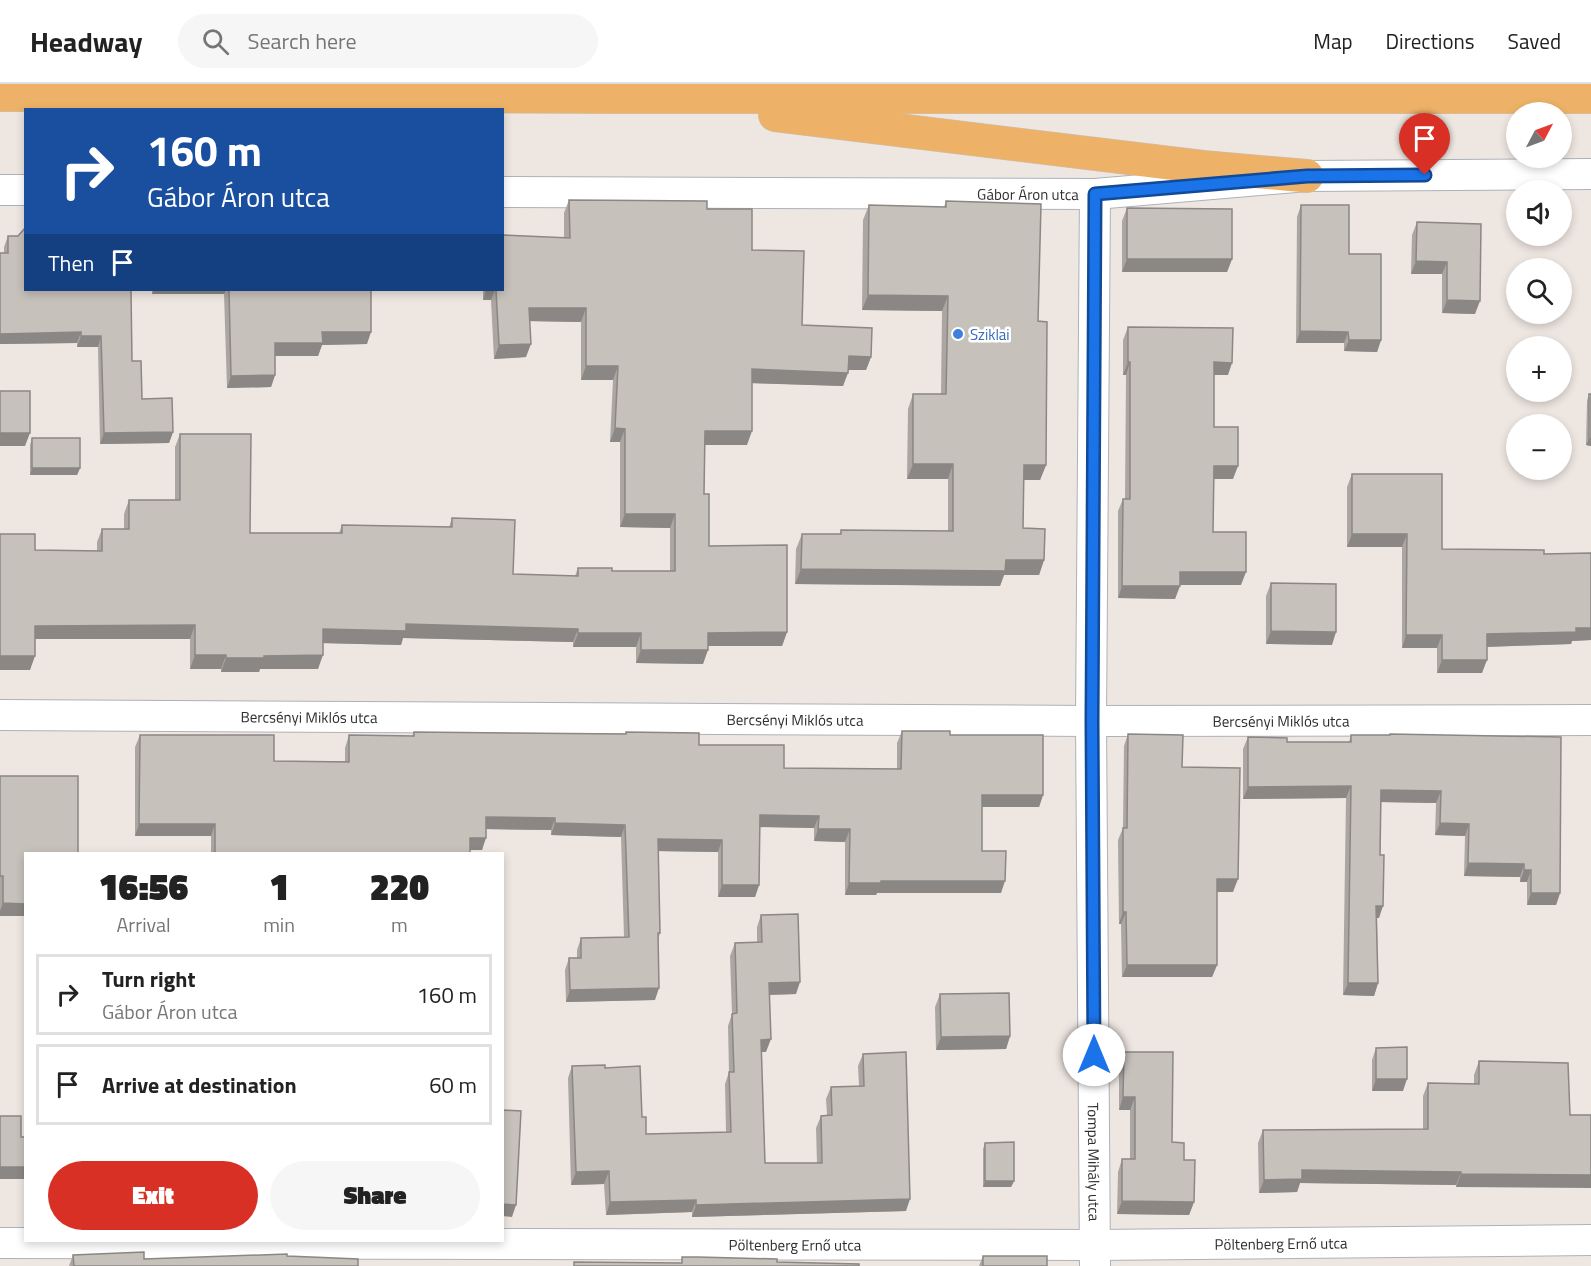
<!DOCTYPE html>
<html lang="en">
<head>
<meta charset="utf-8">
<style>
  body { margin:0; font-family:"Titillium Web",sans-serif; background:#f6f6f6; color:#222; height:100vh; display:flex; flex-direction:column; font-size:22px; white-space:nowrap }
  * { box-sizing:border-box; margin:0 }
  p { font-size:20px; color:#767676 }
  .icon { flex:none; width:33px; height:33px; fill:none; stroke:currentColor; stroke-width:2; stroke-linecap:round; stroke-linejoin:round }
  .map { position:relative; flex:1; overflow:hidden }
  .details { position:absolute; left:24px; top:768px; width:480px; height:390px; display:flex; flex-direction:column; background:#fff; border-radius:0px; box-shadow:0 3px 9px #0003 }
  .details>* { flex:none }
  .banner { position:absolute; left:24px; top:24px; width:480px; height:183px; border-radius:0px; box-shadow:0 3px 9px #0003; background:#1a4fa0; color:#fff; overflow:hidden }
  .needle { width:39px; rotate:49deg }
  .fabs { position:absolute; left:1506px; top:18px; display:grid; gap:12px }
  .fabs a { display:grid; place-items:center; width:66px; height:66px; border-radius:50%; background:#fff; box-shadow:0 3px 9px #0003; font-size:30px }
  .pin { position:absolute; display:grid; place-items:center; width:51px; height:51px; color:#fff; margin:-62px -26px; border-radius:50% 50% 50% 0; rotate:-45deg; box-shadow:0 0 6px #0007 }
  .pin .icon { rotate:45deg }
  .me { position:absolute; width:66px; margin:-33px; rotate:0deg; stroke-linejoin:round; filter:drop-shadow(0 0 4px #0008) }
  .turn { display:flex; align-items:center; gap:21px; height:126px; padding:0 24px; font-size:27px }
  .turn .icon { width:78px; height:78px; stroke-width:2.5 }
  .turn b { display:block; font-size:42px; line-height:51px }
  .then { display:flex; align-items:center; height:57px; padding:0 24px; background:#0003; gap:12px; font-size:22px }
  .eta { display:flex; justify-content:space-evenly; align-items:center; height:102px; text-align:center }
  .eta b { font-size:36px; font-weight:800; line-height:42px }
  .primary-button { display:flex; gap:12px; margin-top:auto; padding:12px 24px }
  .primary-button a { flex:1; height:69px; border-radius:36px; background:#d93025; color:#fff; font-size:24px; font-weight:800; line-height:69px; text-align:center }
  .primary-button a+a { background:#f6f6f6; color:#222 }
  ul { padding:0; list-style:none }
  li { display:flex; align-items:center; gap:18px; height:81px; margin:0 12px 9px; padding:0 12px; border:3px solid #e0e0e0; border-radius:0px }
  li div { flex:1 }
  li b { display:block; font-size:22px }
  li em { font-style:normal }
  header { display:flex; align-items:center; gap:36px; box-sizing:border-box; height:84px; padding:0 30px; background:#fff; border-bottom:2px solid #e0e0e0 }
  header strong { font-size:28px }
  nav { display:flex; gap:33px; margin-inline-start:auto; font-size:21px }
  .search { width:420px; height:54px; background:#f6f6f6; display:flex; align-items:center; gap:15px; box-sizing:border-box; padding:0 21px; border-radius:33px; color:#767676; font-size:22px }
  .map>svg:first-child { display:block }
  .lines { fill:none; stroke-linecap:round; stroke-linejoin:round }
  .street-casing { stroke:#adb2b9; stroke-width:32 }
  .primary-casing { stroke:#c4c4c4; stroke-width:34 }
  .street { stroke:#fff; stroke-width:30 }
  .primary { stroke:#edb267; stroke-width:33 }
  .wall { fill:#aba6a2 }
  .shaded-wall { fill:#8b8784 }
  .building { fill:#c7c1bc; stroke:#8b8784; stroke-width:1.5 }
  .route-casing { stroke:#114b97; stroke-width:15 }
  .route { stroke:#1a73e8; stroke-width:10 }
  .shop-dot { fill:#3f7fe0; stroke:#fff; stroke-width:2 }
  .labels { text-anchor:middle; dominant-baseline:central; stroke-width:5; stroke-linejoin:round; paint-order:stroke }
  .street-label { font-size:15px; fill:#2d2d2d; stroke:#fff }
  .shop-label { font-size:15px; fill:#366cbe; stroke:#fff; text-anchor:start }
</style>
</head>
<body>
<header>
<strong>Headway</strong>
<div class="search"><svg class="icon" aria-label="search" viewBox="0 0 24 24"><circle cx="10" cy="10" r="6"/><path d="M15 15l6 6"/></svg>Search here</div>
<nav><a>Map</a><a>Directions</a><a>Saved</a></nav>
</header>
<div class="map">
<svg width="1591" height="1182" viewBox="0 0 1591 1182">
  <rect width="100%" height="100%" fill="#eee6e1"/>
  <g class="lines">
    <g class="street-casing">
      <g id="street">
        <path d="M 0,106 L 26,106"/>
        <path id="s1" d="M 502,108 L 1095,110 L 1307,92 L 1591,90"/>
        <path id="s2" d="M 1095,110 L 1091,637 L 1095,1181"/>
        <path id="s3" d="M 0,631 L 1091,637 L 1591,636"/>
        <path id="s4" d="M 0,1159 L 1096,1161 L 1591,1156"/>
      </g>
    </g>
    <g class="primary-casing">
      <path id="primary" d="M 0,11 L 630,13 L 1591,13
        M 775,31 L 1203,83 L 1307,92"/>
    </g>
    <use href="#street" class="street"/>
    <use href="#primary" class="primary"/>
  </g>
  <path class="wall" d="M 569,116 L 707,125 L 752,166 L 802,241 L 871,273 L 866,286 L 848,286 L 843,302 L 752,299 L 747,361 L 705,361 L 704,410 L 709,462 L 787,548 L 782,562 L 708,562 L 703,580 L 636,579 L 636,563 L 573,563 L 573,558 L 403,554 L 401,561 L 323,559 L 318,585 L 260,585 L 259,588 L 221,588 L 221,585 L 190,585 L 190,555 L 35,555 L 30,586 L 0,586 L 0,450 L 35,466 L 97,467 L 97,458 L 102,445 L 124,445 L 124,430 L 129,416 L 175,416 L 175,363 L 180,350 L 250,449 L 339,449 L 342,441 L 449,443 L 452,434 L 513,490 L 575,492 L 578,484 L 612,487 L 670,487 L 670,444 L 620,443 L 620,358 L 610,358 L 613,296 L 581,296 L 581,238 L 530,237 L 526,273 L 494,275 L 491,216 L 483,216 L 483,206 L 502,206 L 564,154 L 564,129 Z
    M 946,117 L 1038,237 L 1046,381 L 1040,396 L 1024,396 L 1023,444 L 1044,476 L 1039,491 L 1004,491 L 1000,502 L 795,500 L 796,465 L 802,450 L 840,450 L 841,446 L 948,447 L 948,395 L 907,395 L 908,325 L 913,310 L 941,310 L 942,227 L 862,226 L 863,136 L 869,121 L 944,123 Z
    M 1301,121 L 1349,170 L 1381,256 L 1377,268 L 1344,267 L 1344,259 L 1296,259 L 1297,133 Z
    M 1127,124 L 1232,175 L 1227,188 L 1122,188 L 1122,137 Z
    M 1417,138 L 1481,140 L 1475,230 L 1442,229 L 1442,190 L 1411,190 L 1412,151 Z
    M 26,143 L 26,206 L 131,206 L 132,277 L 141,277 L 142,315 L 172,314 L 173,348 L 169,359 L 100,360 L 98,263 L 77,263 L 77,259 L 0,260 L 0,169 L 4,169 L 4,163 L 8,152 L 18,152 Z
    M 152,206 L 371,206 L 367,260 L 322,261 L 318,272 L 275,272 L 275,291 L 271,303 L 227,304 L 224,210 L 152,210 Z
    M 1128,243 L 1228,291 L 1214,291 L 1214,343 L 1233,395 L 1214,395 L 1213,448 L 1241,501 L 1180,501 L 1175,515 L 1118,514 L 1118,427 L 1123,415 L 1125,415 L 1126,291 L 1123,291 L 1123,256 Z
    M 1589,310 L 1591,310 L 1591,362 L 1586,361 L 1587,317 Z
    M 32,354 L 80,384 L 77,391 L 30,391 L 30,361 Z
    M 1352,390 L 1442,465 L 1544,470 L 1591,469 L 1591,556 L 1572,557 L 1571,560 L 1487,563 L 1482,589 L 1437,589 L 1437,564 L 1402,564 L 1402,463 L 1347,463 L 1347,403 Z
    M 1271,499 L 1332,561 L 1266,560 L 1266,512 Z
    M 902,647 L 950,651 L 1043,711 L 1039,723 L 982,723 L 982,767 L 1001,809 L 877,809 L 876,811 L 845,811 L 845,758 L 814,757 L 814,744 L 760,743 L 759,801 L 755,813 L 718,813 L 718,768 L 658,767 L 660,849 L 658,856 L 655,916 L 566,918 L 565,886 L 569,874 L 577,874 L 577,866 L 581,854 L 624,853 L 621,753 L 551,751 L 551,746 L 486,745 L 482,766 L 470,766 L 470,770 L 211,770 L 211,752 L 135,752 L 135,663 L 140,651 L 274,677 L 345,677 L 345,664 L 349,651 L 412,652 L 414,648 L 625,650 L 626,648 L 699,661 L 784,684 L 897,685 L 897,659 Z
    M 1128,650 L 1182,683 L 1233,808 L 1217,808 L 1217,881 L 1212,893 L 1122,893 L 1121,840 L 1119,840 L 1118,756 L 1123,744 L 1124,662 Z
    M 1351,651 L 1390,651 L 1560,809 L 1556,821 L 1527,821 L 1527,798 L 1520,798 L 1520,793 L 1464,792 L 1465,752 L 1435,751 L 1436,719 L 1381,718 L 1379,834 L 1377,834 L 1378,899 L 1374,912 L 1343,911 L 1346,714 L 1243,715 L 1243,665 L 1248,653 L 1287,658 L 1349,658 Z
    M 0,692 L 26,770 L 26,832 L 0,832 Z
    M 761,831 L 796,910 L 769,911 L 766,968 L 761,968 L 765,1079 L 817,1079 L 816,1044 L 821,1032 L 827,1031 L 826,1015 L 831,1003 L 859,1002 L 858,982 L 863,970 L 906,1127 L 692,1133 L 692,1128 L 606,1131 L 604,1100 L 571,1101 L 568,994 L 572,982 L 605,984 L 642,1033 L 646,1050 L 726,1048 L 725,1000 L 729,988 L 728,942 L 732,930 L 730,872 L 735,859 L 757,858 L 757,843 Z
    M 940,910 L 1010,952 L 1006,965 L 936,966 L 935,923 Z
    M 1376,964 L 1403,1007 L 1372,1007 L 1372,976 Z
    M 1124,968 L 1172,1058 L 1184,1076 L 1194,1118 L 1189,1131 L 1117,1130 L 1118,1088 L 1122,1075 L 1130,1075 L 1130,1026 L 1119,1026 L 1119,980 Z
    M 1479,977 L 1570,1031 L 1456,1103 L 1456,1101 L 1300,1099 L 1297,1108 L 1259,1109 L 1258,1059 L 1263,1046 L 1423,1045 L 1423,1012 L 1428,999 L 1474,1000 L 1474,991 Z
    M 985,1059 L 1014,1097 L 1011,1103 L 983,1103 L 983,1065 Z
    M 73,1171 L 144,1175 L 287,1172 L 358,1182 L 69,1182 Z
    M 983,1172 L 1047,1182 L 979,1182 Z"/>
  <path class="shaded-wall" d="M 1127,175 L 1232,175 L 1227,188 L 1122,188 Z
    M 1416,177 L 1447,178 L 1442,190 L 1411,190 Z
    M 154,206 L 226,206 L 224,210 L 152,210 Z
    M 486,206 L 495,206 L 491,216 L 483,216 Z
    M 868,211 L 948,212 L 942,227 L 862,226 Z
    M 1447,216 L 1480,217 L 1475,230 L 1442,229 Z
    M 529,224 L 586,224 L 581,238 L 524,237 Z
    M 1300,247 L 1348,248 L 1344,259 L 1296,259 Z
    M 81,248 L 77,259 L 0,260 L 0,250 Z
    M 322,248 L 371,248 L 367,260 L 322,261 L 318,272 L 270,272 L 275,259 Z
    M 81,252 L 101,252 L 98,263 L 77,263 Z
    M 1349,256 L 1381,256 L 1377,268 L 1344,267 Z
    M 531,260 L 526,273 L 494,275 L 499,261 Z
    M 849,272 L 871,273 L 866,286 L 844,286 Z
    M 1128,278 L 1130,278 L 1126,291 L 1123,291 Z
    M 1214,278 L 1232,279 L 1228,291 L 1210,291 Z
    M 586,282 L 618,282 L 613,296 L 581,296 Z
    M 752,285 L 848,289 L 843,302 L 747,299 Z
    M 275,291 L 271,303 L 227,304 L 231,292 Z
    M 615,344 L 625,345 L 620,358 L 610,358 Z
    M 705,347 L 752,347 L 747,361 L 700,361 Z
    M 173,348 L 169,359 L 100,360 L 104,349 Z
    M 0,349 L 30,349 L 25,362 L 0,362 Z
    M 1589,355 L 1591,355 L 1591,362 L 1586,361 Z
    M 913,380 L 953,380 L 948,395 L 907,395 Z
    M 1024,381 L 1046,381 L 1040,396 L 1018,396 Z
    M 1214,382 L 1238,382 L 1233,395 L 1209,395 Z
    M 32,384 L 80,384 L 77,391 L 30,391 Z
    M 625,430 L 675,430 L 670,444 L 620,443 Z
    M 1352,450 L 1407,450 L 1402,463 L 1347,463 Z
    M 1006,476 L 1044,476 L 1039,491 L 1004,491 L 1000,502 L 795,500 L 801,485 Z
    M 1180,488 L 1246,488 L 1241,501 L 1175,501 Z
    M 1122,502 L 1180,502 L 1175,515 L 1118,514 Z
    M 406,540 L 578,545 L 573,558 L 403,554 L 401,561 L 318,559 L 323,545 Z
    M 195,541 L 190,555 L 30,555 L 35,542 Z
    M 1576,544 L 1591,544 L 1591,556 L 1572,557 L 1571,560 L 1482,563 L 1487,550 Z
    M 1271,547 L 1336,548 L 1332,561 L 1266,560 Z
    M 787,548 L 782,562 L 703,562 L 708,549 Z
    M 578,549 L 641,549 L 636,563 L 573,563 Z
    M 1406,551 L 1442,551 L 1437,564 L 1402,564 Z
    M 641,566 L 708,566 L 703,580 L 636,579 Z
    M 195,571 L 226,571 L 221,585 L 190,585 Z
    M 323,571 L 318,585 L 260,585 L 259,588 L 221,588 L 226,574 L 264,572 Z
    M 0,572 L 35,572 L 30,586 L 0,586 Z
    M 1442,576 L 1487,576 L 1482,589 L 1437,589 Z
    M 1351,702 L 1346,714 L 1243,715 L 1248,703 Z
    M 1381,706 L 1441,707 L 1436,719 L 1377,718 Z
    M 982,711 L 1043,711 L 1039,723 L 977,723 Z
    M 760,731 L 819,732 L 814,744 L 755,743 Z
    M 486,733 L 555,734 L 551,746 L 482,745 Z
    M 555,739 L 625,741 L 621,753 L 551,751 Z
    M 1440,739 L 1469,740 L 1465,752 L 1435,751 Z
    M 139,740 L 215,740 L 211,752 L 135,752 Z
    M 818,745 L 850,745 L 845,758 L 814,757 Z
    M 470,754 L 486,754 L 482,766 L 466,766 Z
    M 658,755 L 722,756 L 718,768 L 653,767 Z
    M 1468,779 L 1524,780 L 1520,793 L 1464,792 Z
    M 1524,786 L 1531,786 L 1527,798 L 1520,798 Z
    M 1217,795 L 1238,795 L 1233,808 L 1212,808 Z
    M 881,797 L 1005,797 L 1001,809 L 877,809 L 876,811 L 845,811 L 849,799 Z
    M 722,801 L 759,801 L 755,813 L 718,813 Z
    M 1531,809 L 1560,809 L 1556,821 L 1527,821 Z
    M 3,819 L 26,820 L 26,832 L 0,832 L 0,827 Z
    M 1376,822 L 1383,822 L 1379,834 L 1372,834 Z
    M 1123,828 L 1126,828 L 1121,840 L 1119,840 Z
    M 1127,881 L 1217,881 L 1212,893 L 1122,893 Z
    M 800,898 L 796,910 L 764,911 L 769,899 Z
    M 1348,899 L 1378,899 L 1374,912 L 1343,911 Z
    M 659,904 L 655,916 L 566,918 L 570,906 Z
    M 1010,952 L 1006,965 L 936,966 L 941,953 Z
    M 771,955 L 766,968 L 757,968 L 761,956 Z
    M 1376,995 L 1407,995 L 1403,1007 L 1372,1007 Z
    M 1123,1013 L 1135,1013 L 1130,1026 L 1119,1026 Z
    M 0,1083 L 26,1083 L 26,1095 L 0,1095 Z
    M 1302,1086 L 1461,1088 L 1456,1101 L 1300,1099 L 1297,1108 L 1259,1109 L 1264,1096 Z
    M 609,1087 L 604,1100 L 571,1101 L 576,1088 Z
    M 1461,1090 L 1591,1091 L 1591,1104 L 1456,1103 Z
    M 985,1097 L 1014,1097 L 1011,1103 L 983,1103 Z
    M 910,1115 L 906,1127 L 692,1133 L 696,1121 Z
    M 696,1116 L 692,1128 L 606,1131 L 610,1118 Z
    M 1122,1117 L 1194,1118 L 1189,1131 L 1117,1130 Z
    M 502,1120 L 516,1121 L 512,1133 L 502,1132 Z"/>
  <path class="building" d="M 569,116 L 707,117 L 707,125 L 752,125 L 752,166 L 804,167 L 802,241 L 872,244 L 871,273 L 849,272 L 848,289 L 752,285 L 752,347 L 705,347 L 704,410 L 709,410 L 709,462 L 787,461 L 787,548 L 708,549 L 708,566 L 641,566 L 641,549 L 578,549 L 578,545 L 406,540 L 406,547 L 323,545 L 323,571 L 264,572 L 264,574 L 226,574 L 226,571 L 195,571 L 195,541 L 35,542 L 35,572 L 0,572 L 0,450 L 35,450 L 35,466 L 102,467 L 102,445 L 129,445 L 129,416 L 180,416 L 180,350 L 251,350 L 250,449 L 342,449 L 342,441 L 452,443 L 452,434 L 515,436 L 513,490 L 578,492 L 578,484 L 612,484 L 612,487 L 675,487 L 675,430 L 625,430 L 625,345 L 615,344 L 618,282 L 586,282 L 586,224 L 529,224 L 531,260 L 499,261 L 496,206 L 502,206 L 502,151 L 570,154 Z
    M 946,117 L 1041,120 L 1038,237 L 1047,238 L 1046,381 L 1024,381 L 1023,444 L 1045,445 L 1044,476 L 1006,476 L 1005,487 L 801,485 L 802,450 L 841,450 L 841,446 L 953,447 L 953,380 L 913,380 L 913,310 L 946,310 L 948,212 L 868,211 L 869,121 L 946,123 Z
    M 1301,121 L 1349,121 L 1349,170 L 1381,170 L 1381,256 L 1349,256 L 1348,248 L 1300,247 Z
    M 1127,124 L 1232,125 L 1232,175 L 1127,175 Z
    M 1417,138 L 1481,140 L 1480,217 L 1447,216 L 1447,178 L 1416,177 Z
    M 26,143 L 26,206 L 131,206 L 132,277 L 141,277 L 142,315 L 172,314 L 173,348 L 104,349 L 101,252 L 81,252 L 81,248 L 0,250 L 0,169 L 8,169 L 8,152 L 18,152 Z
    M 229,206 L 371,206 L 371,248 L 322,248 L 323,259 L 275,259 L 275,291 L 231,292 Z
    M 1128,243 L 1233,244 L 1232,279 L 1214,278 L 1214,343 L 1238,343 L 1238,382 L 1214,382 L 1213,448 L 1246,448 L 1246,488 L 1180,488 L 1180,502 L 1122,502 L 1123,415 L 1130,415 L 1130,278 L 1128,278 Z
    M 0,307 L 30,307 L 30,349 L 0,349 Z
    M 1589,310 L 1591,310 L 1591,355 L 1589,355 Z
    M 32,354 L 80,354 L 80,384 L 32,384 Z
    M 1352,390 L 1442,390 L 1442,465 L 1544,466 L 1544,470 L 1591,469 L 1591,544 L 1576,544 L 1576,548 L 1487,550 L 1487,576 L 1442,576 L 1442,551 L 1406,551 L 1407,450 L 1352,450 Z
    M 1271,499 L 1336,500 L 1336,548 L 1271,547 Z
    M 902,647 L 950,647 L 950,651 L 1043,651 L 1043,711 L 982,711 L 982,767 L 1006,767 L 1005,797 L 881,797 L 881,799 L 849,799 L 850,745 L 818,745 L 819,732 L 760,731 L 759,801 L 722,801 L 722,756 L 658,755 L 660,849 L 658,849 L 659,904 L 570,906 L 569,874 L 581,874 L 581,854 L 629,853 L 625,741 L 555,739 L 555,734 L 486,733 L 486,754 L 470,754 L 470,770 L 215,770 L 215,740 L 139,740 L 140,651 L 274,651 L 274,677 L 349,678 L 349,651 L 414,652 L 414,648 L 626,650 L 626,648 L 699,649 L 699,661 L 784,661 L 784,684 L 901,685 Z
    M 1128,650 L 1183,651 L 1182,683 L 1240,684 L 1238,795 L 1217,795 L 1217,881 L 1127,881 L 1126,828 L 1123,828 L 1123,744 L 1127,744 Z
    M 1390,650 L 1561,653 L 1560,809 L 1531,809 L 1531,786 L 1524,786 L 1524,780 L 1468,779 L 1469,740 L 1440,739 L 1441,707 L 1381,706 L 1380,771 L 1384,771 L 1383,822 L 1376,822 L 1378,899 L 1348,899 L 1351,702 L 1248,703 L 1248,653 L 1287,654 L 1287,658 L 1351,658 L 1351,651 L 1390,651 Z
    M 0,692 L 78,692 L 78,770 L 26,770 L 26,820 L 3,819 L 3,792 L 0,792 Z
    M 798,830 L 800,898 L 769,899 L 771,955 L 761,956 L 765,1079 L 822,1079 L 821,1032 L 832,1031 L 831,1003 L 864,1002 L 863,970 L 906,968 L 910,1115 L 696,1121 L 696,1116 L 610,1118 L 609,1087 L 576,1088 L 572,982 L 605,981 L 605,984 L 640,982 L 642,1033 L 646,1033 L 646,1050 L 731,1048 L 729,988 L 734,988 L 732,930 L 737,929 L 735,859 L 762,858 L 761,831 Z
    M 1009,909 L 1010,952 L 941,953 L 940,910 Z
    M 1407,963 L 1407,995 L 1376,995 L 1376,964 Z
    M 1124,968 L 1173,968 L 1172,1058 L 1184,1059 L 1184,1076 L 1195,1076 L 1194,1118 L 1122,1117 L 1122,1075 L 1135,1075 L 1135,1013 L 1123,1013 Z
    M 1479,977 L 1568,979 L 1570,1031 L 1591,1031 L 1591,1091 L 1461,1090 L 1461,1088 L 1302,1086 L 1302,1095 L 1264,1096 L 1263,1046 L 1428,1045 L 1428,999 L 1479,1000 Z
    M 502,1026 L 521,1027 L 516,1121 L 502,1120 Z
    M 0,1032 L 21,1032 L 21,1053 L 26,1053 L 26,1083 L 0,1083 Z
    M 1014,1058 L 1014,1097 L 985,1097 L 985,1059 Z
    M 144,1168 L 144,1175 L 287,1170 L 287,1172 L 358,1175 L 358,1182 L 74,1182 L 73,1171 Z
    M 983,1172 L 1047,1172 L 1047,1182 L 983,1182 Z
    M 682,1173 L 698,1173 L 777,1175 L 777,1178 L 859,1180 L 859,1182 L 574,1182 L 574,1178 L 682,1179 Z"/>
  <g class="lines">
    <g class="route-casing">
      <path id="route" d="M 1094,971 L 1092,637 L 1095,110 L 1307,92 L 1425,91"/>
    </g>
    <use href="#route" class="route"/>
  </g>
  <circle class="shop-dot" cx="958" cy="250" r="6"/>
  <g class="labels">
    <g class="street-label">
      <text stroke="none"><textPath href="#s1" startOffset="526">Gábor Áron utca</textPath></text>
      <text stroke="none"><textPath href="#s3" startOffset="309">Bercsényi Miklós utca</textPath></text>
      <text stroke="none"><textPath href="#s3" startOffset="795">Bercsényi Miklós utca</textPath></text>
      <text stroke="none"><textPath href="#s3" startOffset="1281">Bercsényi Miklós utca</textPath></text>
      <text stroke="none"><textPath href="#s2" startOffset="968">Tompa Mihály utca</textPath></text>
      <text stroke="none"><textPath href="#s4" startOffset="1281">Pöltenberg Ernő utca</textPath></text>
      <text stroke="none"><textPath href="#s4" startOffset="795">Pöltenberg Ernő utca</textPath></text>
    </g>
    <g class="shop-label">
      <text x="970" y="250">Sziklai</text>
    </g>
  </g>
</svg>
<div class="fabs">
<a><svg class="needle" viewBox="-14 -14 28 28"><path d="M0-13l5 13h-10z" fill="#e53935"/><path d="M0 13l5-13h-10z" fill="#767676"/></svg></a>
<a><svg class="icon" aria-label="sound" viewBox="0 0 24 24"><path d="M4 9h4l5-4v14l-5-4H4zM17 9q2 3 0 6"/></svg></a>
<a><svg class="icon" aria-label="search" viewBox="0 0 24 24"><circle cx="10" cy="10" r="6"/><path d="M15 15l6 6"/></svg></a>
<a>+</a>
<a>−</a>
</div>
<div class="pin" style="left:1425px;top:91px;background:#d93025"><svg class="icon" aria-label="arrive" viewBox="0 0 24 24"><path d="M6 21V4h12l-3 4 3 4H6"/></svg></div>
<svg class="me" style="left:1094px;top:971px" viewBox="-20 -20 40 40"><circle r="19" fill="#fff"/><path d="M0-13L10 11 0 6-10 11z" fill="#1a73e8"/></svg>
<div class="banner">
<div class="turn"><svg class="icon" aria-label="right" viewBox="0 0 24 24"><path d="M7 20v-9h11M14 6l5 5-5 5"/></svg><div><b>160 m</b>Gábor Áron utca</div></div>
<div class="then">Then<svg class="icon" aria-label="arrive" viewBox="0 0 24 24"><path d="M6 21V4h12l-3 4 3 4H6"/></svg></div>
</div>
<section class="details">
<div class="eta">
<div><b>16:56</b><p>Arrival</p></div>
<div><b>1</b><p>min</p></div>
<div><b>220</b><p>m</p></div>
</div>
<ul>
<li><svg class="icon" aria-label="right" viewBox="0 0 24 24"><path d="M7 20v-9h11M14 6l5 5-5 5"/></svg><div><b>Turn right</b><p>Gábor Áron utca</p></div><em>160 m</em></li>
<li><svg class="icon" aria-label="arrive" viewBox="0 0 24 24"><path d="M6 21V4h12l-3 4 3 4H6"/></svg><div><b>Arrive at destination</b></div><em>60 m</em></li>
</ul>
<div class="primary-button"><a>Exit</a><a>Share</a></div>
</section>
</div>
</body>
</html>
